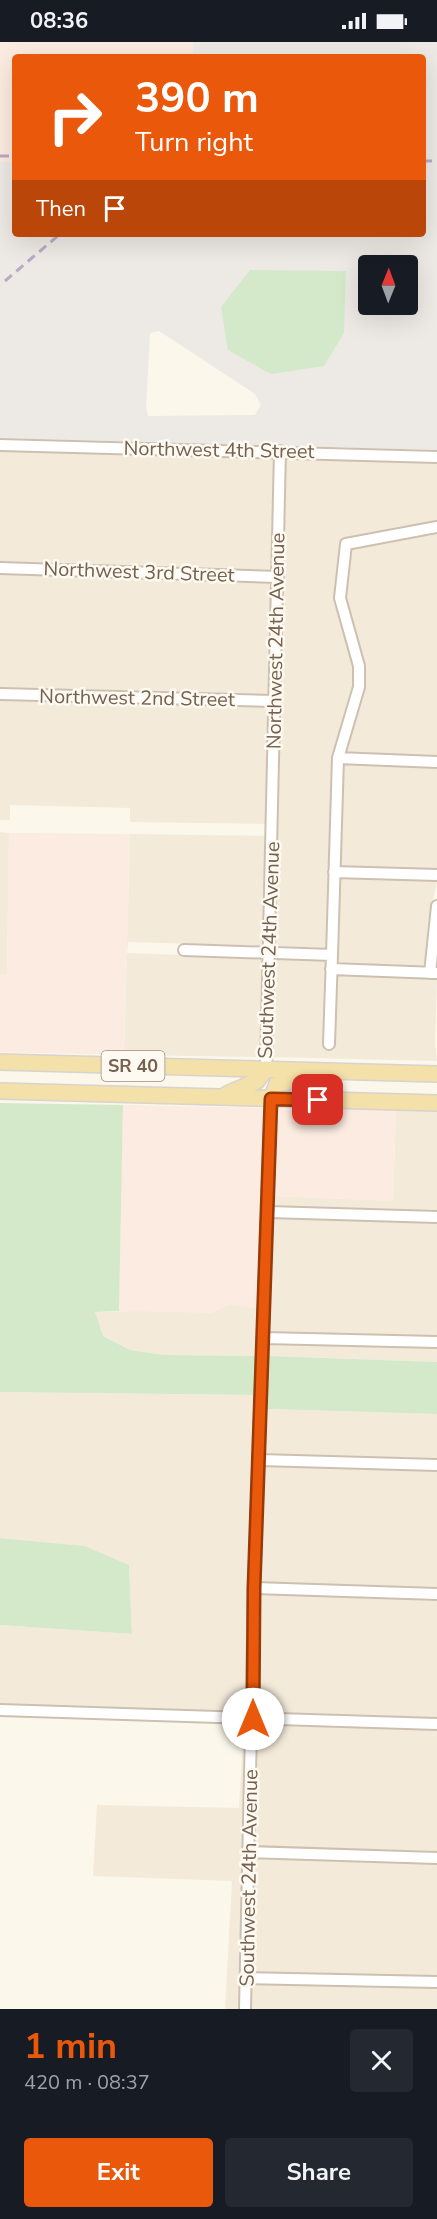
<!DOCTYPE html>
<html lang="en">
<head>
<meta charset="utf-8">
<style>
  body { margin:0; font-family:"Nunito Sans",sans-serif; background:#242831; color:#f1f3f6; height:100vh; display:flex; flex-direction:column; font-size:22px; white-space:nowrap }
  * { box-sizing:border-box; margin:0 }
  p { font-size:20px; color:#9ea1a6 }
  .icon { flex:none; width:33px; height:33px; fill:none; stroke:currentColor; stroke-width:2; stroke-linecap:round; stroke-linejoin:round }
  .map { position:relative; height:1967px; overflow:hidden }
  .details { display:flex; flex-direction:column; background:#171b24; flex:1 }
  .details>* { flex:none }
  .guide { position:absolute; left:12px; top:12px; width:414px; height:183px; border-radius:6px; box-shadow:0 6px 24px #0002; background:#ea580c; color:#fff; overflow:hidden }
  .needle { width:39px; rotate:1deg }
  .controls { position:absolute; left:358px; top:213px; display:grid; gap:12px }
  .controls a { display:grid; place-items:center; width:60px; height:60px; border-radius:6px; background:#171b24; box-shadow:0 6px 24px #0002; font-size:30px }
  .pin { position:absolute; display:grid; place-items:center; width:51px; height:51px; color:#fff; margin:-26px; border-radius:12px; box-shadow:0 3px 9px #0006 }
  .me { position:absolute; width:66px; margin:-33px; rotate:0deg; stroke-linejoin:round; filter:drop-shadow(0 0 4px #0008) }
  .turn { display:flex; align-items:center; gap:21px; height:126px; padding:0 24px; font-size:27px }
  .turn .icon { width:78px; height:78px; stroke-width:2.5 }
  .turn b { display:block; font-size:42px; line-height:51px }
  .then { display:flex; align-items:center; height:57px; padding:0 24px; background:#0003; gap:12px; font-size:22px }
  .round { display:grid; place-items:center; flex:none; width:63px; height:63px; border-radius:6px; background:#242831 }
  .head { display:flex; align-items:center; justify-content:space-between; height:102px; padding:0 24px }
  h1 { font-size:36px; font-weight:700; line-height:45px; color:#ea580c }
  .primary-button { display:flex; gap:12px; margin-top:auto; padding:12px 24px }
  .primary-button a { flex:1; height:69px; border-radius:6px; background:#ea580c; color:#fff; font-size:24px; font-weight:700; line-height:69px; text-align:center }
  .primary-button a+a { background:#242831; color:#f1f3f6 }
  .status { display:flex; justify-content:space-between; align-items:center; height:42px; padding:0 30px; background:#171b24; direction:ltr }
  .status svg { height:16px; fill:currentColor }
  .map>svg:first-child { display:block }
  .residential { fill:#f3eada }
  .commercial { fill:#fbebe0 }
  .industrial { fill:#ede9e4; fill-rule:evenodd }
  .green { fill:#d4e9ca }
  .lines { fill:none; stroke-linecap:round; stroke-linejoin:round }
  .street-casing { stroke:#cdc0b1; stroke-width:14 }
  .primary-casing { stroke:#d8d3ce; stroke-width:18 }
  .street { stroke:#fff; stroke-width:10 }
  .primary { stroke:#f4e0a9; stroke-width:15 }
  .rail { stroke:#bba9c6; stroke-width:3; stroke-dasharray:9 6; stroke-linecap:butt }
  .route-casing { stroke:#983908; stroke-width:15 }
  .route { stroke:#ea580c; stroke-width:10 }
  .labels { text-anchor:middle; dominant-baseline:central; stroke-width:5; stroke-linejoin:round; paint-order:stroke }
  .shield { fill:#fefaf2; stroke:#9e8f80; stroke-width:1.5 }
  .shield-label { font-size:18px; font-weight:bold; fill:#75614f }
  .street-label { font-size:20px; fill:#75614f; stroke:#fefaf2 }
</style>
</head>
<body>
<div class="status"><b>08:36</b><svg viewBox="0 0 49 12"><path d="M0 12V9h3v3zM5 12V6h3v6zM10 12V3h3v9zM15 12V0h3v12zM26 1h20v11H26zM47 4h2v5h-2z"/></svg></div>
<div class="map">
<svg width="437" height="1967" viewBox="0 0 437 1967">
  <rect width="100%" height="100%" fill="#fbf7eb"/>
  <path class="residential" d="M 0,409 L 275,415 L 273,529 L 0,520 Z
    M 286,415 L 437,421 L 437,479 L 346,496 L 341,501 L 335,555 L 354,625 L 354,644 L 333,710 L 327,906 L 274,904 Z
    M 437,491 L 437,714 L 346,710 L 364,647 L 365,625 L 346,555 L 351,507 Z
    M 0,532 L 272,541 L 269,652 L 0,646 Z
    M 0,659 L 269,665 L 267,782 L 130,780 L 130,766 L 10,763 L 10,778 L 0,778 Z
    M 343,722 L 437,726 L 437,827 L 339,824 Z
    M 0,790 L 9,791 L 7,932 L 0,932 Z
    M 130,792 L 267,794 L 263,904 L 128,900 L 127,911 L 263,916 L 260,1015 L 124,1013 Z
    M 339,836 L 437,839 L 428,879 L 425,924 L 337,921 Z
    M 273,916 L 326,919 L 324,1008 L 334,1008 L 337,933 L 437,937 L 435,1001 L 437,1019 L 271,1015 Z
    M 396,1068 L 437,1069 L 437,1169 L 274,1164 L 274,1154 L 393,1159 Z
    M 274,1176 L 437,1181 L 437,1294 L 270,1290 Z
    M 230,1262 L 260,1267 L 258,1314 L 165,1313 L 130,1308 L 103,1294 L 94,1270 L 177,1268 L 210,1271 Z
    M 270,1302 L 437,1306 L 437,1320 L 269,1314 Z
    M 0,1350 L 256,1353 L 240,1967 L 225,1967 L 232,1839 L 93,1834 L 97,1763 L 239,1766 L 244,1680 L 0,1668 L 0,1583 L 132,1592 L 129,1523 L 85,1504 L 0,1496 Z
    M 267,1367 L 437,1372 L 437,1417 L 265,1412 Z
    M 264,1424 L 437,1429 L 437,1546 L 260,1540 Z
    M 260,1552 L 437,1559 L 437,1676 L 259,1671 Z
    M 258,1683 L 437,1688 L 437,1809 L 256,1804 Z
    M 255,1817 L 437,1822 L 437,1934 L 252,1930 Z
    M 252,1942 L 437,1946 L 437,1967 L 251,1967 Z"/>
  <path class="commercial" d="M 0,0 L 193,0 L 193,15 L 15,15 L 15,120 L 0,120 Z
    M 9,791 L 130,792 L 124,1013 L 0,1010 L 0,932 L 7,932 Z
    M 123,1063 L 265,1066 L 260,1267 L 230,1262 L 210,1271 L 119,1269 Z
    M 276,1066 L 396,1068 L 393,1159 L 274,1154 Z"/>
  <path class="industrial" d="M 193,0 L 437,0 L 437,408 L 0,396 L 0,120 L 15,120 L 15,192 L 423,192 L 423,15 L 193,15 ZM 369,224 L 408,224 L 408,262 L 369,262 ZM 159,289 L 255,352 L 261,363 L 255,373 L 148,374 L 146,365 L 150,291 Z"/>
  <path class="green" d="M 250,228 L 346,229 L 344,291 L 324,324 L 271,332 L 228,308 L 221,265 Z
    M 0,1061 L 123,1063 L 119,1269 L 95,1270 L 103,1294 L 130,1308 L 165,1313 L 258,1314 L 256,1353 L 0,1350 Z
    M 269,1314 L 437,1320 L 437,1372 L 267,1367 Z
    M 0,1496 L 85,1504 L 129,1523 L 132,1592 L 0,1583 Z"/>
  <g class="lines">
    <g class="street-casing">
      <path id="street" d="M 0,403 L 437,415
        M 0,526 L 278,535
        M 0,652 L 274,659
        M 338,716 L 437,720
        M 334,830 L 437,833
        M 184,908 L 332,913 L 329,1002
        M 332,913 L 338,716 L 359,645 L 359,624 L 340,556 L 346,502 L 437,485
        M 331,927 L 437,931
        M 430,931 L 437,864
        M 266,1027 L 280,409
        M 268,1170 L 437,1175
        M 264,1296 L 437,1300
        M 259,1418 L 437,1423
        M 254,1546 L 437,1552
        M 0,1668 L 437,1682
        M 250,1810 L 437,1816
        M 247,1936 L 437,1940
        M 245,1967 L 254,1546 L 271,1057"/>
    </g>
    <g class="primary-casing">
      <path id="primary" d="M 0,1020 L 437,1032
        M 0,1049 L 437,1061
        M 227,1052 L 257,1039 L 266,1027
        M 271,1057 L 277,1042 L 305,1035"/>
    </g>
    <use href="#street" class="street"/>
    <use href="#primary" class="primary"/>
    <path class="rail" d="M 0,114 L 15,114
      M 423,119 L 437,119
      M 5,239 L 60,192"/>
  </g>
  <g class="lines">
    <g class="route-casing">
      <path id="route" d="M 253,1677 L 254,1546 L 271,1057 L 318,1058"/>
    </g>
    <use href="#route" class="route"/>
  </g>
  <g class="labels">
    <rect class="shield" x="101.5" y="1009" width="63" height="30" rx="4.5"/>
    <g class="shield-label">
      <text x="133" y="1024">SR 40</text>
    </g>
    <g class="street-label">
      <text transform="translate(219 408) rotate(1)">Northwest 4th Street</text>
      <text transform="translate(139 530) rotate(2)">Northwest 3rd Street</text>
      <text transform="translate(276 599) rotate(-89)">Northwest 24th Avenue</text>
      <text transform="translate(137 656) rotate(1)">Northwest 2nd Street</text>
      <text transform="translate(269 908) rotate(-88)">Southwest 24th Avenue</text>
      <text transform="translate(249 1836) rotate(-89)">Southwest 24th Avenue</text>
    </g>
  </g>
</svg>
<div class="controls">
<a><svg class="needle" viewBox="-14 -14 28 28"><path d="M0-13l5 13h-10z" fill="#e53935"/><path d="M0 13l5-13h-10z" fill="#9ea1a6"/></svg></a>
</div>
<div class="pin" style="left:318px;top:1058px;background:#d93025"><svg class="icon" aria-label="arrive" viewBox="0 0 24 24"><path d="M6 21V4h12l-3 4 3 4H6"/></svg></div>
<svg class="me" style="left:253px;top:1677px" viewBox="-20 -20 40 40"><circle r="19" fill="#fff"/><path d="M0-13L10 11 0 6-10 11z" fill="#ea580c"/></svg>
<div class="guide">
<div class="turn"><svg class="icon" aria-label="right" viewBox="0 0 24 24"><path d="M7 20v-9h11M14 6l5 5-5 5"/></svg><div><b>390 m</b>Turn right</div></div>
<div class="then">Then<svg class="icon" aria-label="arrive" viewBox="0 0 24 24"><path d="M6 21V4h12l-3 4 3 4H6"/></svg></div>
</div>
</div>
<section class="details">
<div class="head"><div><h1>1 min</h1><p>420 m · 08:37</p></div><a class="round"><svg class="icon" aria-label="close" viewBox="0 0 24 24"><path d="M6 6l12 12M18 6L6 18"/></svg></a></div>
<div class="primary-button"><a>Exit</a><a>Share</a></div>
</section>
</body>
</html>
